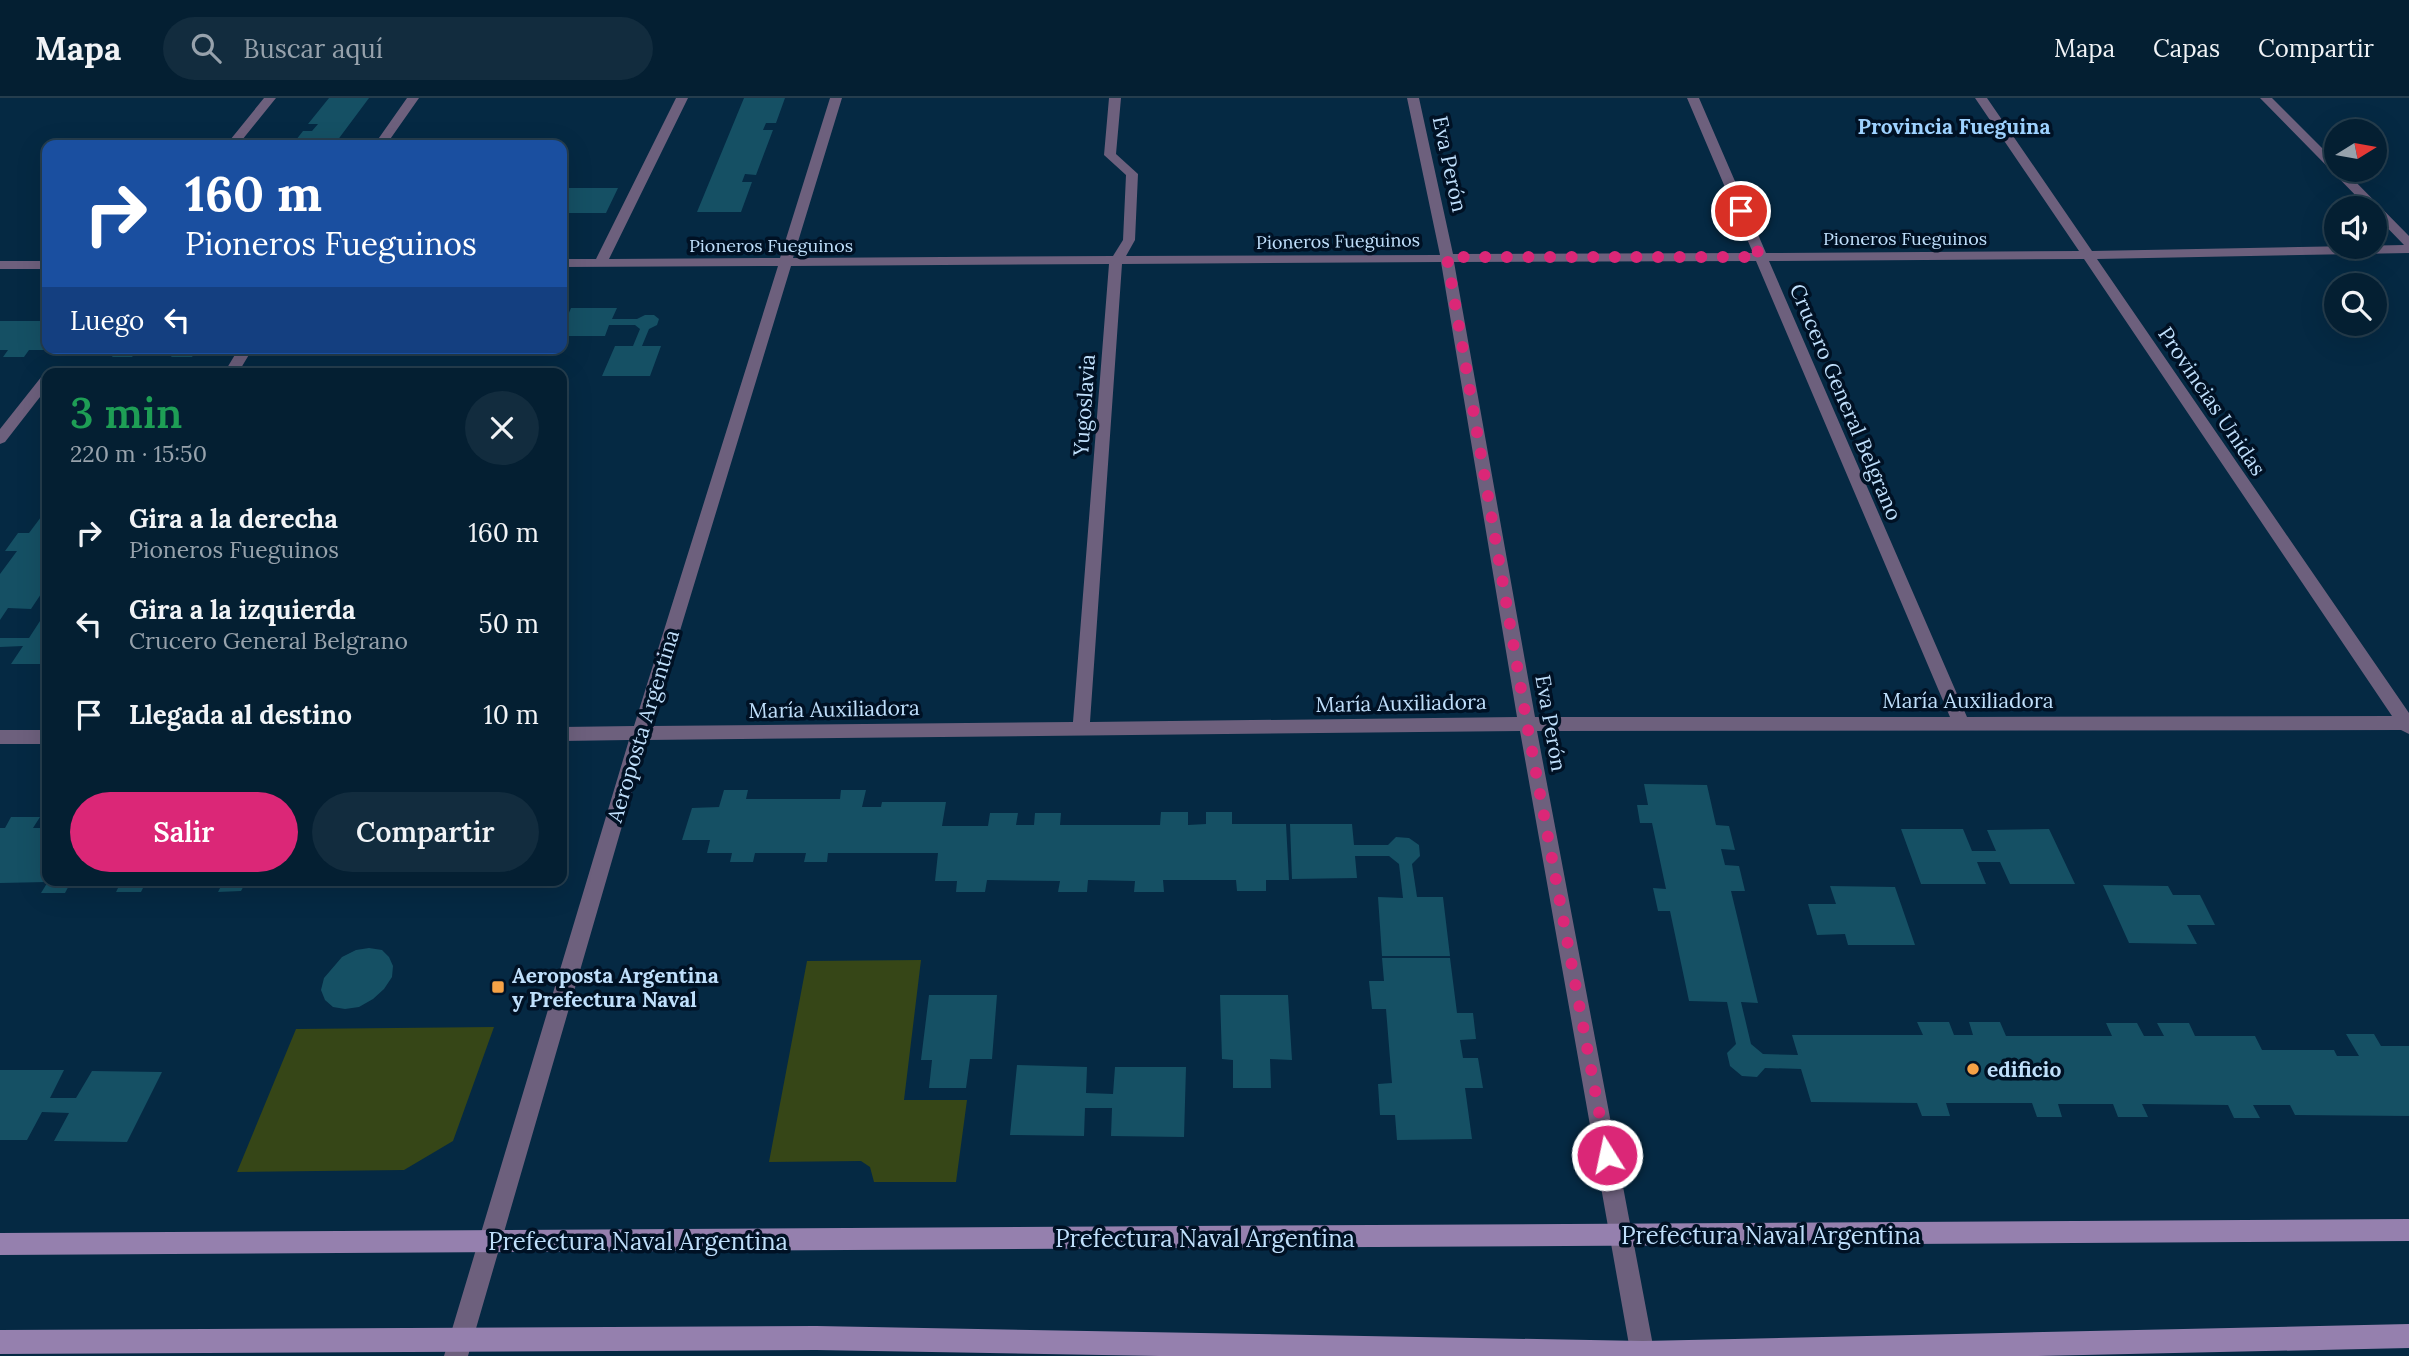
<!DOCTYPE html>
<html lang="es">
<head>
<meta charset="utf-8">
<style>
  body { margin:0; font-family:Lora,serif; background:#122c3e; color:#f1f3f6; height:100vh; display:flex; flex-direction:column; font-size:26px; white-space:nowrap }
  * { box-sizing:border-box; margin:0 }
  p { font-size:23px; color:#97a2ac }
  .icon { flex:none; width:38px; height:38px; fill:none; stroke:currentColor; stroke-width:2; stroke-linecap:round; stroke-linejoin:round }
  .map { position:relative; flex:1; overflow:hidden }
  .drawer { position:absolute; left:42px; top:270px; width:525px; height:518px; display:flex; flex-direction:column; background:#041f32; border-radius:14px; box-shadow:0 7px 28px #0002,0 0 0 2px #253d4d }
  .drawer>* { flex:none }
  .hud { position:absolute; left:42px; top:42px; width:525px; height:214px; border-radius:14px; box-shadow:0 7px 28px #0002,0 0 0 2px #253d4d; background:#1a4fa0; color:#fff; overflow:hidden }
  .needle { width:46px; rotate:79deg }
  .buttons { position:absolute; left:2324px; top:21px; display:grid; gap:14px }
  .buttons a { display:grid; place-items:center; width:63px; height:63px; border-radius:50%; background:#041f32; box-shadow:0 7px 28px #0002,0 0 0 2px #253d4d; font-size:35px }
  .pin { position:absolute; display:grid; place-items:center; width:60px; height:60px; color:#fff; margin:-30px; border:4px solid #fff; border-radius:50%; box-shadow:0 2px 7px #0007 }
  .me { position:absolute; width:77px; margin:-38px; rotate:350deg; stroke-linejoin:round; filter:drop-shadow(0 0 5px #0008) }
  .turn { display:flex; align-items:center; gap:24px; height:147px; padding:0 28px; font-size:32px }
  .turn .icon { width:91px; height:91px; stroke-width:2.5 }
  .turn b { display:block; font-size:49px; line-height:60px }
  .then { display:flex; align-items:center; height:66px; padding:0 28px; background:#0003; gap:14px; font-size:26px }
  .round { display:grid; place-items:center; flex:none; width:74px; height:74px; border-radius:37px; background:#122c3e }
  .overview { display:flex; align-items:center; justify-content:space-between; height:119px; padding:0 28px }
  h1 { font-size:42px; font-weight:600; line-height:52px; color:#1e9e55 }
  .primary-button { display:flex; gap:14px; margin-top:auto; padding:14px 28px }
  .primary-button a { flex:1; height:80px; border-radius:42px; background:#db2777; color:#fff; font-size:28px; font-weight:600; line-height:80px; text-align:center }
  .primary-button a+a { background:#122c3e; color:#f1f3f6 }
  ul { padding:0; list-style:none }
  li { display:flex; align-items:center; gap:21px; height:91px; padding:0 28px }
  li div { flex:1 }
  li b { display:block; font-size:26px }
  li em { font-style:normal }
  header { display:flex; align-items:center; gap:42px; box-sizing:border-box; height:98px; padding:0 35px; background:#041f32; border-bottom:2px solid #253d4d }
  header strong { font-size:33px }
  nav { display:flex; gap:38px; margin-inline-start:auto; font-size:24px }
  .search { width:490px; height:63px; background:#122c3e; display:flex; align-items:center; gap:18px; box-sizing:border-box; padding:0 24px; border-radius:38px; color:#97a2ac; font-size:26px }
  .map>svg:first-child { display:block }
  .green { fill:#364617 }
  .building { fill:#155064 }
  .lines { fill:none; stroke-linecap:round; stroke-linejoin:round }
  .minor { fill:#6d607d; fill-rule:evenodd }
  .secondary { fill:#9580ae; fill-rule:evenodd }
  .route { stroke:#db2777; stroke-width:12; stroke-dasharray:0 21.6 }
  .poi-dot { fill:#f6a246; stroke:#001124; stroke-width:2.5 }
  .labels { text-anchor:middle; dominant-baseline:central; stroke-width:7; stroke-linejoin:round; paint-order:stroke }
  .far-street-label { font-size:18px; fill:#bfdffb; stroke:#001124 }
  .far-quarter-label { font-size:21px; font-weight:bold; fill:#9dd1fe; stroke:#001124 }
  .street-label { font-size:21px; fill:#bfdffb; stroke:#001124 }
  .poi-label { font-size:21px; font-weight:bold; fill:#bfdffb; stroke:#001124; text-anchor:start }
  .near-street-label { font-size:24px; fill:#bfdffb; stroke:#001124 }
</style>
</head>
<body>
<header>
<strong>Mapa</strong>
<div class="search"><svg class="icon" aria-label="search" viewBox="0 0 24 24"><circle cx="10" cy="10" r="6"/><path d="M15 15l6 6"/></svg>Buscar aquí</div>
<nav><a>Mapa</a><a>Capas</a><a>Compartir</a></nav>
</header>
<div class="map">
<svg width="2409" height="1258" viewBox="0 0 2409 1258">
  <rect width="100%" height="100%" fill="#052943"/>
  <path class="green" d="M 921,862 L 904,1002 L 967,1002 L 956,1084 L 874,1084 L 870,1069 L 861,1063 L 769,1064 L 807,863 Z
    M 494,929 L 453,1043 L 404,1072 L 237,1074 L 296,931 Z"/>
  <path class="building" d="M 329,0 L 369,0 L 334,47 L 292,47 L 303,33 L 312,33 L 318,26 L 308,26 Z
    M 744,0 L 785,0 L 776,25 L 766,25 L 763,32 L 773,32 L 756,77 L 745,76 L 742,84 L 752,84 L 741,114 L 697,114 Z
    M 562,90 L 618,90 L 606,115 L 562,115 Z
    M 571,210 L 617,210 L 612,221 L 637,221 L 645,217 L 654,217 L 659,221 L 657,227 L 649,231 L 642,248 L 661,248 L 650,278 L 602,278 L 615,248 L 633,248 L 640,231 L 635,227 L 609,227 L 605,238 L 562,238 L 562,231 Z
    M 0,223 L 47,223 L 47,252 L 29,252 L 24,259 L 3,259 L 8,252 L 0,252 Z
    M 117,250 L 139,250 L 132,259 L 112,259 Z
    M 177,250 L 198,250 L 192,259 L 171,259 Z
    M 47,411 L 47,487 L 31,511 L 8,510 L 0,522 L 0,476 L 17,453 L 5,453 L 18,435 L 29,435 Z
    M 40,523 L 47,523 L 47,566 L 11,566 L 23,548 L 0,549 L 0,540 L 29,540 Z
    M 1644,686 L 1707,687 L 1716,727 L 1729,728 L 1735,752 L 1721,751 L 1725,767 L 1739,768 L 1745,793 L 1731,793 L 1758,905 L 1741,904 L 1751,946 L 1763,956 L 1798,957 L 1792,937 L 1923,937 L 1917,924 L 1949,924 L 1954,937 L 1973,937 L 1969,924 L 2000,924 L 2006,938 L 2112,938 L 2106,925 L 2137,925 L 2144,938 L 2164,938 L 2157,925 L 2189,925 L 2195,938 L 2255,938 L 2262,952 L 2334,952 L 2337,958 L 2359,958 L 2346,936 L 2374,936 L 2381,948 L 2409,948 L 2409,1018 L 2295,1017 L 2290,1007 L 2253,1007 L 2260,1020 L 2234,1020 L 2228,1007 L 2142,1006 L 2148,1019 L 2118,1019 L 2113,1006 L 2058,1006 L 2062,1019 L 2037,1019 L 2032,1005 L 1946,1005 L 1950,1018 L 1922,1018 L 1917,1005 L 1811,1004 L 1801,971 L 1765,970 L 1757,979 L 1742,978 L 1730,968 L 1727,955 L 1736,946 L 1727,904 L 1689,903 L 1670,813 L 1658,813 L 1653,790 L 1666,791 L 1652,725 L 1640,725 L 1637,707 L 1648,707 Z
    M 724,692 L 748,692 L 746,701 L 840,701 L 841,692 L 866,692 L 862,709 L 881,709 L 882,704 L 946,704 L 942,728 L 988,728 L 990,715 L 1018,715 L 1016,727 L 1034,727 L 1035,715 L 1061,715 L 1060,727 L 1160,727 L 1161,714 L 1188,714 L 1188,727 L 1206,726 L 1206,714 L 1232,714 L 1232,726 L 1286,726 L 1289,782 L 1266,782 L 1266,793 L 1237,793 L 1236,782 L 1163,782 L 1164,794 L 1134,794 L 1135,783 L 1088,782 L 1087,794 L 1058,794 L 1060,783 L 987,782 L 985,794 L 956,794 L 957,783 L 935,783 L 938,755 L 828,755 L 827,764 L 804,764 L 806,755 L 755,755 L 753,764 L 730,764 L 732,755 L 707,755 L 710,742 L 682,742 L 692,710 L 719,709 Z
    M 11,719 L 40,719 L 33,730 L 47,730 L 47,784 L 0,785 L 0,730 L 5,730 Z
    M 1290,726 L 1352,726 L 1354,747 L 1388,747 L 1396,739 L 1409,740 L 1419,747 L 1420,758 L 1412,766 L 1417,799 L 1443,799 L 1450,858 L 1382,858 L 1378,799 L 1403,800 L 1399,766 L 1389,758 L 1355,758 L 1357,780 L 1292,781 Z
    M 1901,731 L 1963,731 L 1972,753 L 1996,753 L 1987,732 L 2049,731 L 2075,786 L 2010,786 L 2000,764 L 1977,764 L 1986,786 L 1921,786 Z
    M 49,782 L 72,782 L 65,795 L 41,795 Z
    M 122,782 L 147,782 L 141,794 L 116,794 Z
    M 224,782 L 247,782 L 241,793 L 218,794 Z
    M 2103,787 L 2168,788 L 2173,797 L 2200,797 L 2215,827 L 2187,827 L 2197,846 L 2129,845 Z
    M 1830,788 L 1895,789 L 1915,847 L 1848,847 L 1845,836 L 1817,837 L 1808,806 L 1836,806 Z
    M 369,850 L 382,852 L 389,859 L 393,868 L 392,879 L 384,891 L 373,901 L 359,909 L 345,911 L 333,909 L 325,902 L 321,892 L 324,880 L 342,859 L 356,852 Z
    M 1382,860 L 1450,860 L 1457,915 L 1473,915 L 1476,941 L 1460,942 L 1463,960 L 1478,960 L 1483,990 L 1465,990 L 1472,1041 L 1397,1042 L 1395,1017 L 1380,1017 L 1378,986 L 1392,985 L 1386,911 L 1372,911 L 1369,883 L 1384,883 Z
    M 929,897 L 997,897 L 992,961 L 970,961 L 966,990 L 929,990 L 932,962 L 921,962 Z
    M 1220,897 L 1288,897 L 1292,962 L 1270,961 L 1271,990 L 1233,990 L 1233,962 L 1222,961 Z
    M 1017,967 L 1087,969 L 1086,995 L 1113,996 L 1115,969 L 1186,969 L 1184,1039 L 1111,1038 L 1112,1010 L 1085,1010 L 1084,1038 L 1010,1037 Z
    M 0,972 L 64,972 L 50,1000 L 76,1000 L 92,973 L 162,974 L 127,1044 L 54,1043 L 69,1015 L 42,1014 L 27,1042 L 0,1042 Z"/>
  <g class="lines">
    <path class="minor" d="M 264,0 L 276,0 L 238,47 L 226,47 Z
      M 407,0 L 419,0 L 386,47 L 374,47 Z
      M 676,0 L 688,0 L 609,161 L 780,160 L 830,0 L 842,0 L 793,160 L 1113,158 L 1123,142 L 1126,77 L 1104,57 L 1109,0 L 1121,0 L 1116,56 L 1138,76 L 1135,142 L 1126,158 L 1440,157 L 1407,0 L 1419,0 L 1453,156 L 1753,155 L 1687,0 L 1699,0 L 1766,155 L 2079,153 L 1975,0 L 1987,0 L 2092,153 L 2404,147 L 2375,117 L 2375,110 L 2368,110 L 2260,0 L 2272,0 L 2336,64 L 2336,72 L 2344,72 L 2409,138 L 2409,155 L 2097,161 L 2409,615 L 2409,636 L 2401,632 L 1537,633 L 1655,1258 L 1631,1258 L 1520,633 L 647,642 L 468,1258 L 444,1258 L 629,642 L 562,643 L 562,629 L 634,628 L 778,168 L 562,169 L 562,161 L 596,161 ZM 2084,161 L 2392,618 L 1967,619 L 1769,163 ZM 1756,163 L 1950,619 L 1535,619 L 1454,164 ZM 1441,164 L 1517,619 L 1090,624 L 1122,166 ZM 1109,166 L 1073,624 L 651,628 L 791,168 Z
      M 0,163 L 47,163 L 47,171 L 0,171 Z
      M 239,250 L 253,250 L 238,275 L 224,275 Z
      M 47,277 L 47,290 L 5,344 L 0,346 L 0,331 L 42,278 Z
      M 0,632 L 47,632 L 47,646 L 0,646 Z"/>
    <path class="secondary" d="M 2409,1121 L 2409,1143 L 0,1157 L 0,1135 Z
      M 2409,1226 L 2409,1250 L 2038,1258 L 1159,1258 L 816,1252 L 0,1256 L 0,1232 L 816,1228 L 1643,1243 Z"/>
  </g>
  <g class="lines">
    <path class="route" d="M 1607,1057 L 1527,626 L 1447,159 L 1760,159 L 1741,113"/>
  </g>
  <g class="poi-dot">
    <rect x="491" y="882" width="14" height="14" rx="3.5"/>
    <circle cx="1973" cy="971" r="7"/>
  </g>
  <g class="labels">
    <g class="far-street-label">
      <text x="1905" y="140">Pioneros Fueguinos</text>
      <text transform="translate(1338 143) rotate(-1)">Pioneros Fueguinos</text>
      <text x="771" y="147">Pioneros Fueguinos</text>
    </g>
    <g class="far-quarter-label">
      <text x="1954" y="28">Provincia Fueguina</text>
    </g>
    <g class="street-label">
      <text transform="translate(1450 66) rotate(78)">Eva Perón</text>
      <text transform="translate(2212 303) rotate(56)">Provincias Unidas</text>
      <text transform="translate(1846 304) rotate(67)">Crucero General Belgrano</text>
      <text transform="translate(1084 307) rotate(-86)">Yugoslavia</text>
      <text x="1968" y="602">María Auxiliadora</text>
      <text transform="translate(1401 605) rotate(-1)">María Auxiliadora</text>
      <text transform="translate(834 611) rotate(-1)">María Auxiliadora</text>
      <text transform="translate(1551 625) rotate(80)">Eva Perón</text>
      <text transform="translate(643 628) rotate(-73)">Aeroposta Argentina</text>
    </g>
    <g class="poi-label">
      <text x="512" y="877">Aeroposta Argentina<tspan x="512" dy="24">y Prefectura Naval</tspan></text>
      <text x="1987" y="971">edificio</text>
    </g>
    <g class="near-street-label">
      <text x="1771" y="1137">Prefectura Naval Argentina</text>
      <text x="1205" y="1140">Prefectura Naval Argentina</text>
      <text x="638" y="1143">Prefectura Naval Argentina</text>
    </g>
  </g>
</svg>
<div class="buttons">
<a><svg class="needle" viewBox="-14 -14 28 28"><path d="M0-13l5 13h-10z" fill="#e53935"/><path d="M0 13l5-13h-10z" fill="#97a2ac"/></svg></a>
<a><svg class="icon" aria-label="sound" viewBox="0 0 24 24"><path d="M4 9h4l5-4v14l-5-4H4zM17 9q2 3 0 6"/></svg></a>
<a><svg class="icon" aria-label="search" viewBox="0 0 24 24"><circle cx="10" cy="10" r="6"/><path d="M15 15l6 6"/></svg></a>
</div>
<div class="pin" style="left:1741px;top:113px;background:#d93025"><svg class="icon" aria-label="arrive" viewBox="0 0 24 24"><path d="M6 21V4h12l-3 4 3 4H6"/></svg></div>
<svg class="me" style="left:1607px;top:1057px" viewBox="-20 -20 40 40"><circle r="17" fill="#db2777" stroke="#fff" stroke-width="3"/><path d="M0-11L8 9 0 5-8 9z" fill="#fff"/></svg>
<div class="hud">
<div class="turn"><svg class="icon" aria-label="right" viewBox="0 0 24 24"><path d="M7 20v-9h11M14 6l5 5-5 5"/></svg><div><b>160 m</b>Pioneros Fueguinos</div></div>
<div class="then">Luego<svg class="icon" aria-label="left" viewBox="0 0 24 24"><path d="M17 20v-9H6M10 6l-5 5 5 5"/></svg></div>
</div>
<section class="drawer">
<div class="overview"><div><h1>3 min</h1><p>220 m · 15:50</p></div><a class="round"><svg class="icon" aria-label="close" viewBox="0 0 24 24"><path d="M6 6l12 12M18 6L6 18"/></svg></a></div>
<ul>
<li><svg class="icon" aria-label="right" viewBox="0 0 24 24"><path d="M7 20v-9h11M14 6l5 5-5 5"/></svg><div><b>Gira a la derecha</b><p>Pioneros Fueguinos</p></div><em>160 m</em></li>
<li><svg class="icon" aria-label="left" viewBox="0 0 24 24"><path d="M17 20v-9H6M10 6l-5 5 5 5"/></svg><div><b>Gira a la izquierda</b><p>Crucero General Belgrano</p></div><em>50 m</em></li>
<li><svg class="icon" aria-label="arrive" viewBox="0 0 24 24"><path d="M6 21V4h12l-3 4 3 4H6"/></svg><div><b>Llegada al destino</b></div><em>10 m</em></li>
</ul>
<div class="primary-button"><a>Salir</a><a>Compartir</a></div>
</section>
</div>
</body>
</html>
